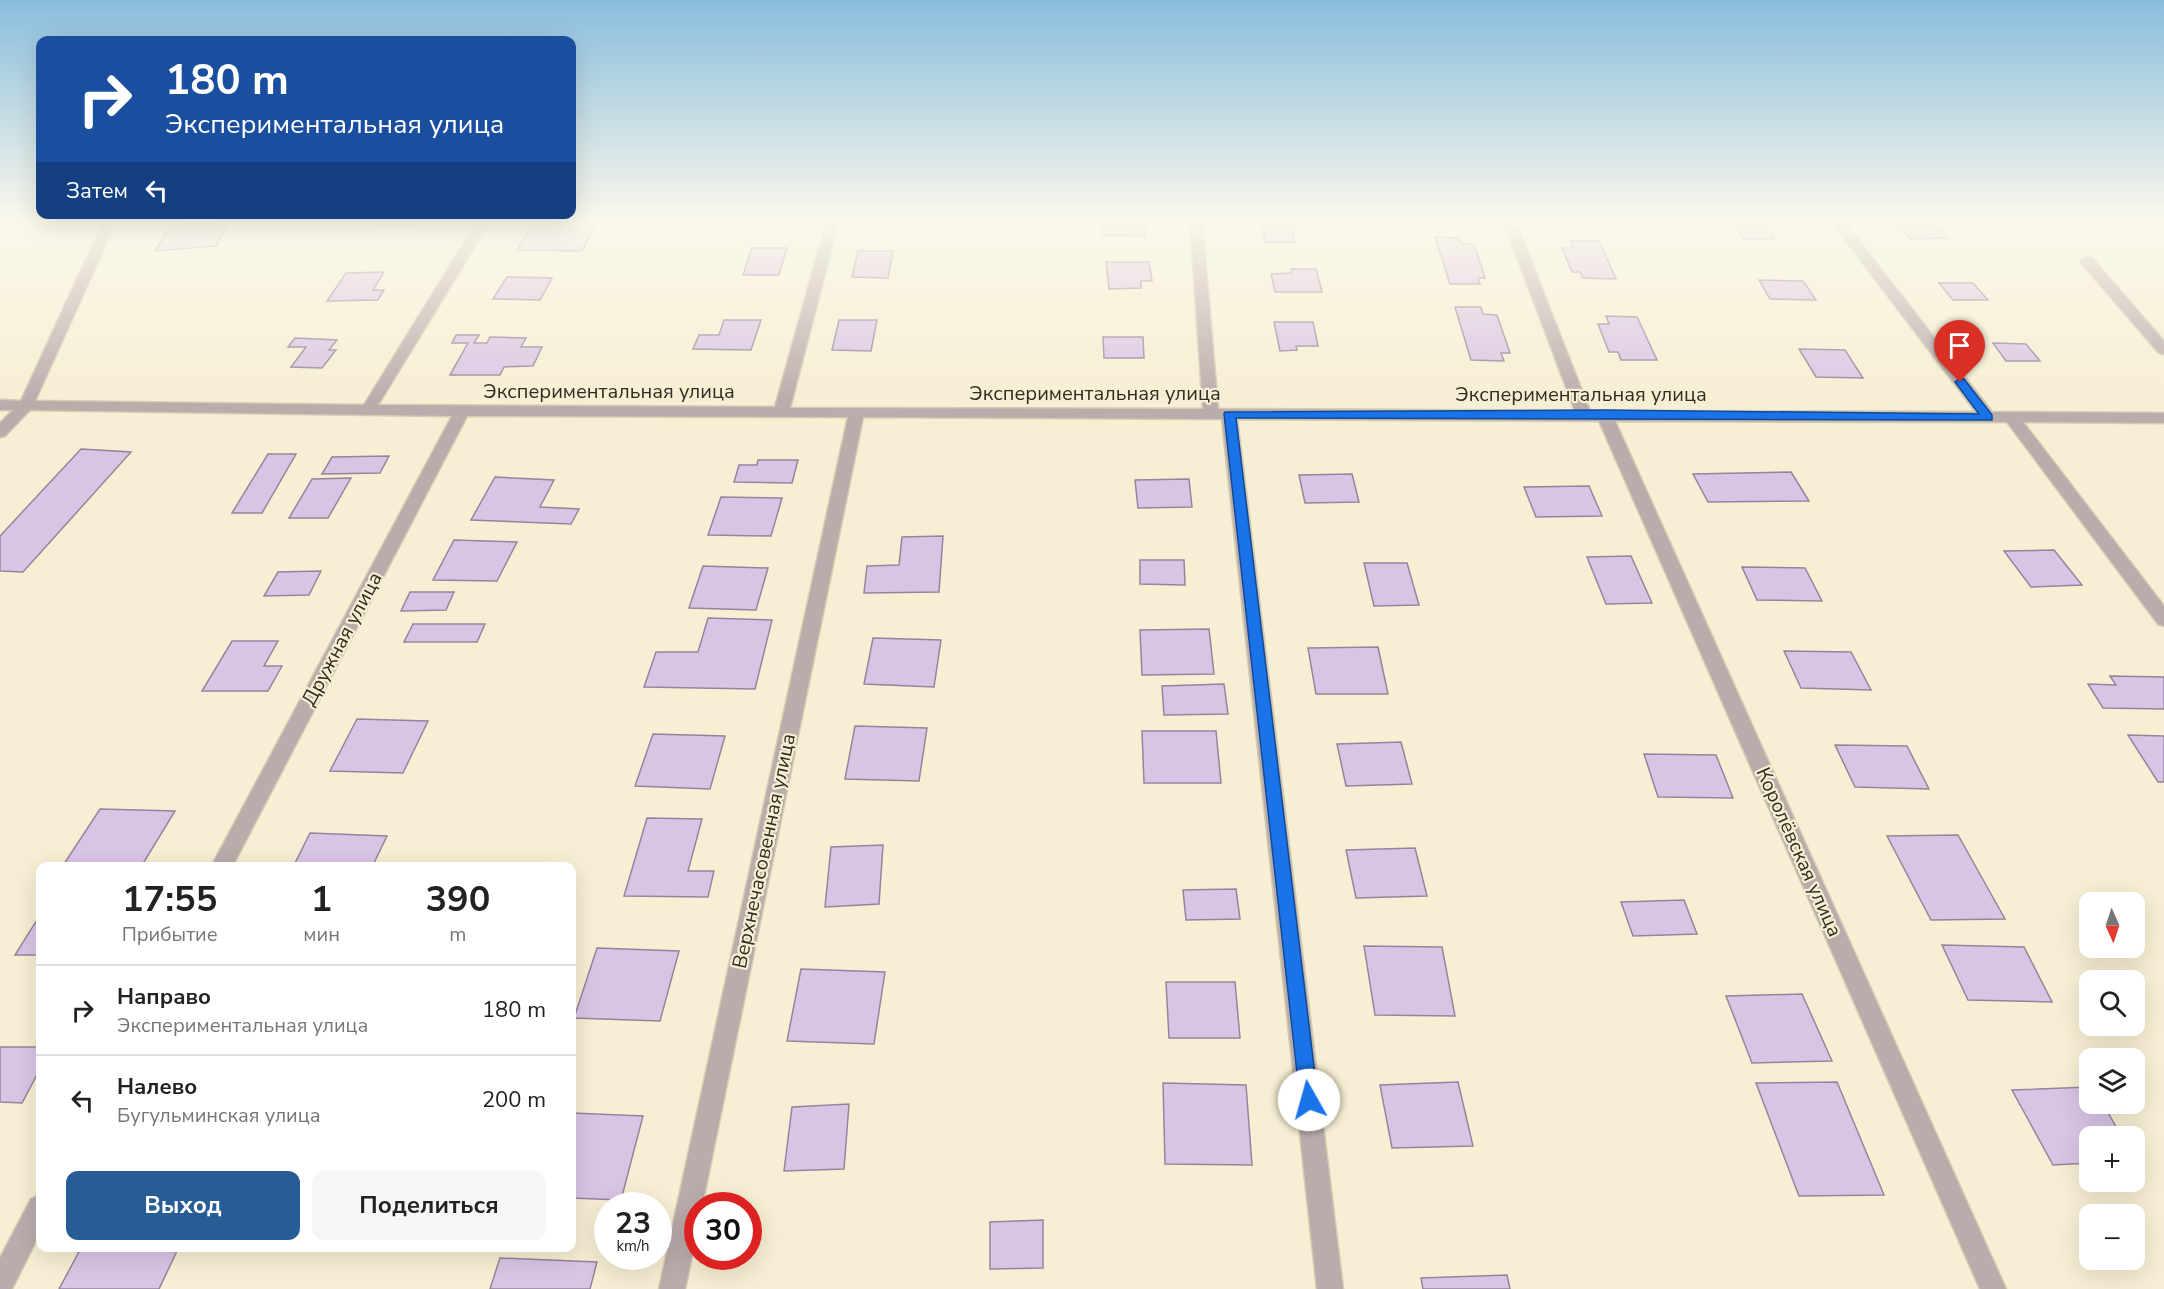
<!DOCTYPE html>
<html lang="ru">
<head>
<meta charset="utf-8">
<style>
  body { margin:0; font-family:"Nunito Sans",sans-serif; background:#f6f6f6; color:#222; height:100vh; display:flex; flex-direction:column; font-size:22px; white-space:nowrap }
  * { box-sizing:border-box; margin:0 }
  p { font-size:20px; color:#767676 }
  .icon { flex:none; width:33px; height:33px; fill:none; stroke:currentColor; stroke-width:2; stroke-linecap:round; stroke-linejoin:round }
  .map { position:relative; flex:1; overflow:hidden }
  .panel { position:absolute; left:36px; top:862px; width:540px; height:390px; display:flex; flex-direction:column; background:#fff; border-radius:12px; box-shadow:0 6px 24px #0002 }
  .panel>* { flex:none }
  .banner { position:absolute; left:36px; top:36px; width:540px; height:183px; border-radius:12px; box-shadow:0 6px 24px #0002; background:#1a4fa0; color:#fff; overflow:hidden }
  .needle { width:39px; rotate:177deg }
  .tools { position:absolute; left:2079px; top:892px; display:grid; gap:12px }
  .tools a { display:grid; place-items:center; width:66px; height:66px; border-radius:12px; background:#fff; box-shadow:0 6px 24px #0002; font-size:30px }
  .speed { position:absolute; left:594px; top:1192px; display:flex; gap:12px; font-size:30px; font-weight:700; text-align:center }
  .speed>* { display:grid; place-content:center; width:78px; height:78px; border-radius:50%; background:#fff; box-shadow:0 6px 24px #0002; line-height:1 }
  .speed small { font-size:15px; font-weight:400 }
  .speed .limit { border:9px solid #d22; background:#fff; color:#111 }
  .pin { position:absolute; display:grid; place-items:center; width:51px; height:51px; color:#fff; margin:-62px -26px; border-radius:50% 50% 50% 0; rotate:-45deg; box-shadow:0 0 6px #0007 }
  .pin .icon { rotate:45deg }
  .me { position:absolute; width:66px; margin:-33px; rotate:353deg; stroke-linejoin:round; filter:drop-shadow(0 0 4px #0008) }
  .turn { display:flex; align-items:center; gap:21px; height:126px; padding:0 30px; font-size:27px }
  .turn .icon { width:78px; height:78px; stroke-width:2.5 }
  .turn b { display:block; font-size:42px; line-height:51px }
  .then { display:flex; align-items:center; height:57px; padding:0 30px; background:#0003; gap:12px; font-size:22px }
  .eta { display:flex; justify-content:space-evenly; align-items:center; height:102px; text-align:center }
  .eta b { font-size:36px; font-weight:700; line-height:42px }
  .cta { display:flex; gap:12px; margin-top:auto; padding:12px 30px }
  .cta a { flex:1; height:69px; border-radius:12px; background:#275c95; color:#fff; font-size:24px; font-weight:700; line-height:69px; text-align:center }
  .cta a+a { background:#f6f6f6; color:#222 }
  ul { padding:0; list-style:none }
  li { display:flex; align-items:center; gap:18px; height:90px; padding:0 30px; border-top:2px solid #e0e0e0 }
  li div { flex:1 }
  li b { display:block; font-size:22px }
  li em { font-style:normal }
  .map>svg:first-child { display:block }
  .building { fill:#dac4e5; stroke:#94859c; stroke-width:1.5 }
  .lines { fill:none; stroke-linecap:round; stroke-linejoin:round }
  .minor-casing { stroke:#d3ccb3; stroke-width:3 }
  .minor { fill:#bbacac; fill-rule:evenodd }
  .route { fill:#1a73e8; stroke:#114b97; stroke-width:1.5 }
  .labels { text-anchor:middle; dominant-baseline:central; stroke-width:4.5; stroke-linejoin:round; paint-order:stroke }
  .street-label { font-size:20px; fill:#302d23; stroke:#f7efd3 }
</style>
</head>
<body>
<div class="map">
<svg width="2164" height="1289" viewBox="0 0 2164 1289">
  <rect width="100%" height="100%" fill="#f7efd3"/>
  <path class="building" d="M 384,220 L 421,220 L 417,226 L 380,227 Z
    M 1103,220 L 1144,220 L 1145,236 L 1103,235 Z
    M 2121,220 L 2161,220 L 2163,223 L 2148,223 L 2153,228 L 2128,227 Z
    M 230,221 L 216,246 L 155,251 L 171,225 Z
    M 561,221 L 597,221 L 582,251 L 517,250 L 532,226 L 558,226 Z
    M 1734,222 L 1764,223 L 1775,239 L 1744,239 Z
    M 1934,222 L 1949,238 L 1911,239 L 1896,223 Z
    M 1262,225 L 1291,225 L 1295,242 L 1265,242 Z
    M 1435,237 L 1459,238 L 1462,244 L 1474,244 L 1485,278 L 1478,278 L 1480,284 L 1450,284 Z
    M 1570,241 L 1599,241 L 1616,279 L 1583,278 L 1580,272 L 1572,272 L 1562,248 L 1573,248 Z
    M 752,248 L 787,248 L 779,275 L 743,275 Z
    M 858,251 L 893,251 L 888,278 L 852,277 Z
    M 1106,262 L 1149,262 L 1152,281 L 1141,281 L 1141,288 L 1109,289 Z
    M 1291,269 L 1316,269 L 1322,292 L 1275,292 L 1271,274 L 1292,273 Z
    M 384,272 L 373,290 L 384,290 L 378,300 L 327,301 L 346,273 Z
    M 507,277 L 552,278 L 540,300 L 493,299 Z
    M 1759,280 L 1803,281 L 1816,300 L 1770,299 Z
    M 1939,283 L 1973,283 L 1988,300 L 1953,300 Z
    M 1455,307 L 1481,307 L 1483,314 L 1497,315 L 1510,353 L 1501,353 L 1504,361 L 1471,360 Z
    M 1606,316 L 1637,317 L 1657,360 L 1621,360 L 1618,352 L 1609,352 L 1598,324 L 1609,324 Z
    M 724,320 L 761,320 L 751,350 L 693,349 L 699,335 L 719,335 Z
    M 839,320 L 877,320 L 871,351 L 832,350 Z
    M 1274,322 L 1313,322 L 1318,346 L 1296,346 L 1297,350 L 1280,351 Z
    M 456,335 L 479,335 L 474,343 L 487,343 L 490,337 L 526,338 L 521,347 L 542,347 L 533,366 L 504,367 L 500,375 L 450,375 L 468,343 L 452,343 Z
    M 1103,337 L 1143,337 L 1144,358 L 1104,358 Z
    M 295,338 L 337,340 L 329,350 L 336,350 L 322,368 L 291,367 L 306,347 L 288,347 Z
    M 1993,343 L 2026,344 L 2040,361 L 2006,361 Z
    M 1799,349 L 1845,350 L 1863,378 L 1816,377 Z
    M 81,449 L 131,452 L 23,572 L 0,571 L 0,536 Z
    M 268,454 L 296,454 L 262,513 L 232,513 Z
    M 389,456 L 380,473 L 322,474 L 332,457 Z
    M 758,460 L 798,460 L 792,483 L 734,482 L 739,465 L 757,465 Z
    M 1791,472 L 1809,501 L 1708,502 L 1693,474 Z
    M 1352,474 L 1359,502 L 1305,503 L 1299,475 Z
    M 495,477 L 554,480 L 540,507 L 579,509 L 571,524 L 471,520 Z
    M 351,478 L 328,518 L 289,518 L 312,479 Z
    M 1189,479 L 1192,507 L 1138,508 L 1135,480 Z
    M 1589,486 L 1602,516 L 1536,517 L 1524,487 Z
    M 721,497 L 782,498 L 771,536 L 708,535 Z
    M 943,536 L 939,592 L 864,593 L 867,566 L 899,565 L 902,537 Z
    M 454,540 L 517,542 L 497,581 L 433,580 Z
    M 2054,550 L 2082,585 L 2031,587 L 2004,551 Z
    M 1631,556 L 1652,603 L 1606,604 L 1587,557 Z
    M 1140,560 L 1184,560 L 1185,585 L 1140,584 Z
    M 1364,563 L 1407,563 L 1419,605 L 1374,606 Z
    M 703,566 L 768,568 L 756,610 L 689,608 Z
    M 1742,567 L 1805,568 L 1822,601 L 1757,600 Z
    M 321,571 L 309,595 L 264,596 L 278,572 Z
    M 410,592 L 454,592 L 446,610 L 401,611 Z
    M 708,618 L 772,620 L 755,689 L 644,687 L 656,652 L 698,652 Z
    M 413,624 L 485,624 L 477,642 L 404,642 Z
    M 1209,629 L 1214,674 L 1142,675 L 1140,630 Z
    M 873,638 L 941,640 L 934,687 L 864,684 Z
    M 232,641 L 278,641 L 264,666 L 282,666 L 268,691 L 202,691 Z
    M 1378,647 L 1388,694 L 1316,694 L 1308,648 Z
    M 1784,651 L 1851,652 L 1871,690 L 1801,688 Z
    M 2110,676 L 2164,677 L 2164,709 L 2103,708 L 2088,684 L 2116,685 Z
    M 1224,684 L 1228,714 L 1164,715 L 1162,686 Z
    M 357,719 L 428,721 L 403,773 L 330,771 Z
    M 855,726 L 927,728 L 919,781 L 845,779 Z
    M 1142,731 L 1216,731 L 1221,783 L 1144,783 Z
    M 653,734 L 725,736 L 710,789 L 635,786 Z
    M 2128,735 L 2164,736 L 2164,782 L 2158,782 Z
    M 1401,742 L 1412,784 L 1346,786 L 1337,744 Z
    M 1835,745 L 1907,746 L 1929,789 L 1855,787 Z
    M 1644,754 L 1716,755 L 1733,798 L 1658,797 Z
    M 100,809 L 175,811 L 141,867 L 62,867 Z
    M 647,818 L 702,819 L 688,871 L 714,871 L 708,897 L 624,896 Z
    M 310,833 L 387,836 L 372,867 L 293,867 Z
    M 1958,835 L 2005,919 L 1931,920 L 1887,836 Z
    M 883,845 L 879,904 L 825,907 L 831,847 Z
    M 1415,848 L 1427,896 L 1356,898 L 1346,850 Z
    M 1236,889 L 1240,919 L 1186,920 L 1183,890 Z
    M 1684,900 L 1697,934 L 1633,936 L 1621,902 Z
    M 40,915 L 40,955 L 15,955 Z
    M 1942,945 L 2024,947 L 2052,1002 L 1968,1000 Z
    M 1364,946 L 1442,947 L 1455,1016 L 1375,1015 Z
    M 597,948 L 679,951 L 660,1021 L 574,1018 Z
    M 801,969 L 885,972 L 874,1044 L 787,1041 Z
    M 1166,982 L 1235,982 L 1240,1038 L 1169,1038 Z
    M 1802,994 L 1832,1061 L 1752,1063 L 1726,996 Z
    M 0,1047 L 40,1047 L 40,1069 L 22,1103 L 0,1102 Z
    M 1458,1082 L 1473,1146 L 1392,1148 L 1380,1085 Z
    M 1837,1082 L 1884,1195 L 1799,1196 L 1756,1083 Z
    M 1163,1083 L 1246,1085 L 1252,1165 L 1165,1164 Z
    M 2090,1087 L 2090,1104 L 2103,1104 L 2122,1137 L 2090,1137 L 2090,1163 L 2053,1165 L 2012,1090 Z
    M 849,1104 L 844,1169 L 784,1171 L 792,1107 Z
    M 572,1113 L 643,1116 L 621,1200 L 572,1198 Z
    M 1043,1220 L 1043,1268 L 990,1269 L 990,1222 Z
    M 81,1248 L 107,1248 L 177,1251 L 159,1289 L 59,1289 Z
    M 500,1258 L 597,1262 L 590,1289 L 490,1289 Z
    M 1507,1275 L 1510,1289 L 1423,1289 L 1421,1278 Z"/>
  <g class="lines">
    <g class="minor-casing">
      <path id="minor" d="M 104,220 L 117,220 L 35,401 L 364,405 L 478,220 L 491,220 L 378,405 L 775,407 L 827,220 L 839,220 L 790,408 L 1203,409 L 1190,220 L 1202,220 L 1218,409 L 1575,411 L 1503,220 L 1515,220 L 1590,411 L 1976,412 L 1830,220 L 1843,220 L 1992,412 L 2164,413 L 2164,423 L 2023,422 L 2164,606 L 2164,626 L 2158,624 L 2007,422 L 1615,421 L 2006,1289 L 1980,1289 L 1599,421 L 1237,419 L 1343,1289 L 1317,1289 L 1222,419 L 863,417 L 702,1206 L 698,1206 L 698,1228 L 685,1289 L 659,1289 L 848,417 L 467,416 L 232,867 L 211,867 L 452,416 L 30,410 L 5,436 L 0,437 L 0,423 L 13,410 L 0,410 L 0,400 L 21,401 Z
        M 2087,257 L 2092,258 L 2164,341 L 2164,354 L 2159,353 L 2082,264 L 2080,261 Z
        M 40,1195 L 40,1233 L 12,1289 L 0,1289 L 0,1258 L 31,1199 Z"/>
    </g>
    <use href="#minor" class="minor"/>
  </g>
  <linearGradient id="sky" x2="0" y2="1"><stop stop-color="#89bddd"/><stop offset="0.55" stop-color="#fbf8eb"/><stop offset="1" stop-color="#fbf8eb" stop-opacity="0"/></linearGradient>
  <rect width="2164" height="401" fill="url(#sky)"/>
  <path class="route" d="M 1960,378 L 1964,379 L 1992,415 L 1992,420 L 1236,418 L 1318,1100 L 1315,1106 L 1309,1109 L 1302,1106 L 1300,1100 L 1224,414 L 1225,412 L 1604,410 L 1979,414 L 1955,382 Z"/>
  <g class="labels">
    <g class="street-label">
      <text x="609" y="391">Экспериментальная улица</text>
      <text x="1095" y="393">Экспериментальная улица</text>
      <text x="1581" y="394">Экспериментальная улица</text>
      <text transform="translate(342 639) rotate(-62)">Дружная улица</text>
      <text transform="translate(764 851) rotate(-78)">Верхнечасовенная улица</text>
      <text transform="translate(1799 852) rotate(66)">Королёвская улица</text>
    </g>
  </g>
</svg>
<div class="tools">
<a><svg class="needle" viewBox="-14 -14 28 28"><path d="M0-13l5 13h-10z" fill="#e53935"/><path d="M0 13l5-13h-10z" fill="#767676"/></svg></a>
<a><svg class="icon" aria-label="search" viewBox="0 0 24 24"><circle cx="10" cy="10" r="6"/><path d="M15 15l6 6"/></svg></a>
<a><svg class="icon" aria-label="layers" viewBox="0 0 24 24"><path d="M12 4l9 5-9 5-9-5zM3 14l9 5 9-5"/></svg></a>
<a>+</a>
<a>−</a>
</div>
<div class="speed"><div>23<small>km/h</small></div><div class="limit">30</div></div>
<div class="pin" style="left:1960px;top:382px;background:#d93025"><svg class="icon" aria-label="arrive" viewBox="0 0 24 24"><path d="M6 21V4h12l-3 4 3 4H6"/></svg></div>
<svg class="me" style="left:1309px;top:1100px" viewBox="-20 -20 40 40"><circle r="19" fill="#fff"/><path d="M0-13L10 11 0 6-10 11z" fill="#1a73e8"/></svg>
<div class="banner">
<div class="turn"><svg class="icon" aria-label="right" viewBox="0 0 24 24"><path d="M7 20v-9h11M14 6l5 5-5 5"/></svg><div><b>180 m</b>Экспериментальная улица</div></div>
<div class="then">Затем<svg class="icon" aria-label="left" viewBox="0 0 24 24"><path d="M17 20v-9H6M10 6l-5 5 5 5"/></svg></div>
</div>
<section class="panel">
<div class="eta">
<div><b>17:55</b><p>Прибытие</p></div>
<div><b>1</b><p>мин</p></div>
<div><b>390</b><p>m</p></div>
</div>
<ul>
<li><svg class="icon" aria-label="right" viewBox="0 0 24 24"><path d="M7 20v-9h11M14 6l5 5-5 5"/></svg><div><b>Направо</b><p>Экспериментальная улица</p></div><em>180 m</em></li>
<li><svg class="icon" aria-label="left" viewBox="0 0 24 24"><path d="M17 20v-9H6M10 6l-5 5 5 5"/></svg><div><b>Налево</b><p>Бугульминская улица</p></div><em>200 m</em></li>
</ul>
<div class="cta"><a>Выход</a><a>Поделиться</a></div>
</section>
</div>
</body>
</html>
